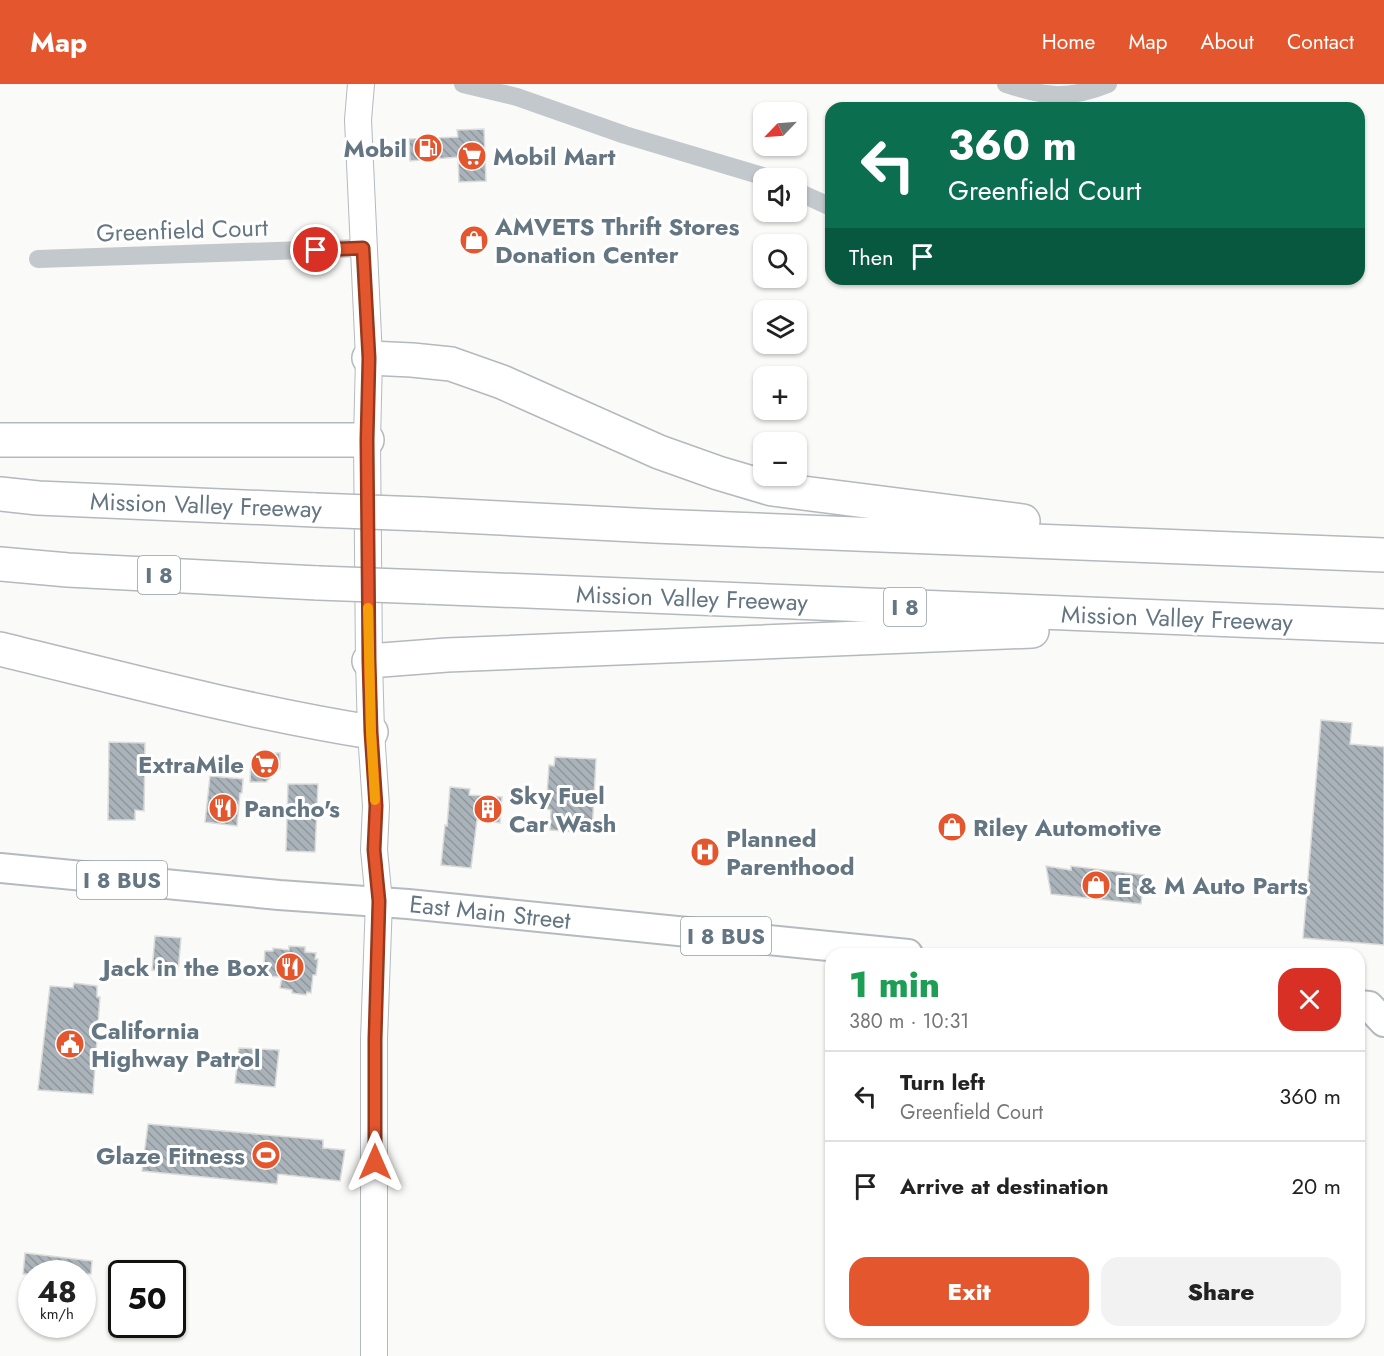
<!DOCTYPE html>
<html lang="en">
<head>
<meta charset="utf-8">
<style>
  body { margin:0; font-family:Jost,sans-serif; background:#f2f2f2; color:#222; height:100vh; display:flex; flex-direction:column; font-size:22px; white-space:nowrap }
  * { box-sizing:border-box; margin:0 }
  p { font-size:20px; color:#767676 }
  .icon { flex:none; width:33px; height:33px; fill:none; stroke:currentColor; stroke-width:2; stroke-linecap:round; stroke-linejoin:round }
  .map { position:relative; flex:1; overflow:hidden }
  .side { position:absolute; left:825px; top:864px; width:540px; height:390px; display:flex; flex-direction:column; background:#fff; border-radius:18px; box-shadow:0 2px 4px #0004 }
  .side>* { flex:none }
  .top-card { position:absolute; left:825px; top:18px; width:540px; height:183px; border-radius:18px; box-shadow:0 2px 4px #0004; background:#0b6e4f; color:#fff; overflow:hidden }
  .needle { width:39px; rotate:245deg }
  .fabs { position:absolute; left:753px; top:18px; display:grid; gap:12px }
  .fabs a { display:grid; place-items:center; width:54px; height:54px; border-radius:12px; background:#fff; box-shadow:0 2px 4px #0004; font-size:30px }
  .speed { position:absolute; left:18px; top:1176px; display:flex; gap:12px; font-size:30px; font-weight:700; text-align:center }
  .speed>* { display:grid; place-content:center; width:78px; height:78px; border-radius:50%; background:#fff; box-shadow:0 2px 4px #0004; line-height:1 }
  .speed small { font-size:15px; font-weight:400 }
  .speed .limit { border:3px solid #111; border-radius:9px; background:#fff; color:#111 }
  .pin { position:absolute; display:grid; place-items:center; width:51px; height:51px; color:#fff; margin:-26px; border:3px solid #fff; border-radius:50%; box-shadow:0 2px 6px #0007 }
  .me { position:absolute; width:66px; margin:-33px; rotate:0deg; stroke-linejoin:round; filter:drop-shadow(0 0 4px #0008) }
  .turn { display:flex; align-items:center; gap:21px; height:126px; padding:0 24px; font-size:27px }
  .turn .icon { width:78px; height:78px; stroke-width:2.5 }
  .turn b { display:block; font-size:42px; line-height:51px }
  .then { display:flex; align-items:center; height:57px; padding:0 24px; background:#0003; gap:12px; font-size:22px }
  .round { display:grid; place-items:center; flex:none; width:63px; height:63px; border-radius:18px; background:#f2f2f2 }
  .headline { display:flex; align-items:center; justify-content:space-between; height:102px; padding:0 24px }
  h1 { font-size:36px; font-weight:800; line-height:45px; color:#1e9e55 }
  .cta { display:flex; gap:12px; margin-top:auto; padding:12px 24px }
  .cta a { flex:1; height:69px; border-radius:18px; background:#e4572e; color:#fff; font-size:24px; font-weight:800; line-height:69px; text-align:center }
  .cta a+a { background:#f2f2f2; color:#222 }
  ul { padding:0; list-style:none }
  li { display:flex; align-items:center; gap:18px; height:90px; padding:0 24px; border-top:2px solid #e0e0e0 }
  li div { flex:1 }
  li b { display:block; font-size:22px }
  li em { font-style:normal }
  header { display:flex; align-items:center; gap:36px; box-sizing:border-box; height:84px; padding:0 30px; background:#e4572e; color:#fff }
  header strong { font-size:28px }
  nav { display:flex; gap:33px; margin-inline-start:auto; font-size:21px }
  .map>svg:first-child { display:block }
  .building { fill:url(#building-back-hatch); stroke:#dcdcda; stroke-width:1.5 }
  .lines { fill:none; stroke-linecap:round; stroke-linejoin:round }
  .secondary-casing { stroke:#b3babf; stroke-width:28 }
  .primary-casing { stroke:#b5babe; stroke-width:32 }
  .highway-casing { stroke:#b4b9bd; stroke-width:36 }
  .street { stroke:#c3c8cc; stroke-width:18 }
  .secondary { stroke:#fff; stroke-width:26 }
  .primary { stroke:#fff; stroke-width:28 }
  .highway { stroke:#fff; stroke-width:33 }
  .highway-bridge-casing { stroke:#b4b9bd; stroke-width:36; stroke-linecap:butt }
  .highway-bridge { stroke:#fff; stroke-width:33 }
  .route-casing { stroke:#94391e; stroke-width:15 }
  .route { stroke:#e4572e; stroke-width:10 }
  .slow { stroke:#f59e0b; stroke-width:10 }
  .labels { text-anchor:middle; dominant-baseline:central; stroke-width:6; stroke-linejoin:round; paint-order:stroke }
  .shield { fill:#fff; stroke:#939fa8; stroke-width:1.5 }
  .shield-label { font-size:22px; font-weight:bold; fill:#657683 }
  .poi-label { font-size:24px; font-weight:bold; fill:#657683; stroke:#fff; text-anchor:start }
  .street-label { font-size:24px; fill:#657683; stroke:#fff }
</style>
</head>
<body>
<header>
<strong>Map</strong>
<nav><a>Home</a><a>Map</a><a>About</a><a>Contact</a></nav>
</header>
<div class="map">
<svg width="1384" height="1272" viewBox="0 0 1384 1272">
  <defs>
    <pattern id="building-back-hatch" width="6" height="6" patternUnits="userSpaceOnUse" patternTransform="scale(1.5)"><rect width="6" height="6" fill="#aab3b9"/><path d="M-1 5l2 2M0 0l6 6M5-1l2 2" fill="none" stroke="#8e969c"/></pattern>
  </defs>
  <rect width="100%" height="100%" fill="#fafaf8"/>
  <path class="building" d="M 484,45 L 486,97 L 459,98 L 458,73 L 410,77 L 409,55 L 458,53 L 457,46 Z
    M 1321,636 L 1352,639 L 1350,660 L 1384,663 L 1384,861 L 1303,854 Z
    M 109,658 L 145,659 L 144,727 L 135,726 L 135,736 L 108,736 Z
    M 260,669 L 280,669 L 280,684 L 266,698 L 250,698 L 251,677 Z
    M 555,673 L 596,675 L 592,749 L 550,746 L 551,726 L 546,725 L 549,681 L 554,682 Z
    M 210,692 L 243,695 L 242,709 L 240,709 L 237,742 L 205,738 Z
    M 288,700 L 318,700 L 315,768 L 286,767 Z
    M 450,703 L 470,705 L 469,711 L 502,713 L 500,739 L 477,736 L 471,784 L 441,781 L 445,741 L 447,742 Z
    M 1046,782 L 1071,786 L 1071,782 L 1144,791 L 1141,820 L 1051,810 Z
    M 155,852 L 181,854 L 178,888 L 152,886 Z
    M 289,862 L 305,863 L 305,868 L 316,869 L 315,875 L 318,875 L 316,891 L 313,891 L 311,909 L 307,908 L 306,911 L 292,909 L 292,906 L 280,904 L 282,893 L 263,892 L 265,867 L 273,867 L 273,864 L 289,866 Z
    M 74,899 L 97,902 L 97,913 L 100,913 L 93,1010 L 38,1006 L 50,902 L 73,904 Z
    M 239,964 L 279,966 L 275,1003 L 235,999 Z
    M 148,1040 L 323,1056 L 323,1064 L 345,1066 L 340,1097 L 278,1090 L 277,1100 L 142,1087 Z
    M 25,1169 L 92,1177 L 91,1190 L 23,1190 Z"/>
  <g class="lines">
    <g class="secondary-casing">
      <path id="secondary" d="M 361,0 L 358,36 L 369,274 L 367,356 L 369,577 L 371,648 L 376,722 L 374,766 L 379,817 L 374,955 L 374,1272"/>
    </g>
    <g class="primary-casing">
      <path id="primary" d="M 0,784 L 279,811 L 408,820 L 908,870
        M 1359,921 L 1369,922 L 1384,938"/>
    </g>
    <g class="highway-casing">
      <path id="highway" d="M 369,274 L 412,276 L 451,280 L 502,298 L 659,368 L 718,389 L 772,405 L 1023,437
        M 0,356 L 367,356
        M 0,410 L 38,414 L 315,426
        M 422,430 L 654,442 L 1384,471
        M 0,480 L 68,486 L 318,499
        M 426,503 L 1384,542
        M 0,565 C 123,595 246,628 371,648
        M 369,577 L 447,571 L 1032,547"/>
    </g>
    <path class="street" d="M 463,0 L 517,13 L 625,51 L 769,94
      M 1006,0 C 1045,13 1069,16 1108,0
      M 796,107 L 831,123
      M 38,175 L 363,164"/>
    <use href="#secondary" class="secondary"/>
    <use href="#primary" class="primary"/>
    <use href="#highway" class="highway"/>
    <g class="highway-bridge-casing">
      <path id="highway-bridge" d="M 315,426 L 422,430
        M 318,499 L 426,503"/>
    </g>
    <use href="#highway-bridge" class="highway-bridge"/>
  </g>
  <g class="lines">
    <g class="route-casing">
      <path id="route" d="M 316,166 L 363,164 L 369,274 L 367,356 L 369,577 L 371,648 L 376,722 L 374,766 L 379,817 L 375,955 L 375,1078"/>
    </g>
    <use href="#route" class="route"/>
    <path class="slow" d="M 368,524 L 371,648 L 375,716"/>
  </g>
  <defs>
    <g id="fuel-disc" transform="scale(1.5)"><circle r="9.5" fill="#e4572e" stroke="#fff"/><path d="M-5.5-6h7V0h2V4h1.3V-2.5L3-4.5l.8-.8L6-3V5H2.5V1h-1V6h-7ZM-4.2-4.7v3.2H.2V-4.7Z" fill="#fff"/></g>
    <g id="supermarket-disc" transform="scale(1.5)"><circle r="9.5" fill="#e4572e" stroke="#fff"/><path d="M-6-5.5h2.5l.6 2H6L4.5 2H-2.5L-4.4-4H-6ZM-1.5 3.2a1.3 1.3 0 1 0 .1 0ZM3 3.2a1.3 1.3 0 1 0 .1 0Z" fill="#fff"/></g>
    <g id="shop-disc" transform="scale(1.5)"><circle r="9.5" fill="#e4572e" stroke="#fff"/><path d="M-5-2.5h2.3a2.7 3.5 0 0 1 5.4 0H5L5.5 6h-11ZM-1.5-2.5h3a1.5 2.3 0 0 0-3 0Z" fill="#fff"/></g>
    <g id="restaurant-disc" transform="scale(1.5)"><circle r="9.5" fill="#e4572e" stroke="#fff"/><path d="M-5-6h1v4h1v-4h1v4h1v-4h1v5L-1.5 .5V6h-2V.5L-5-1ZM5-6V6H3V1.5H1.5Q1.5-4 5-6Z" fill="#fff"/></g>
    <g id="building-disc" transform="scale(1.5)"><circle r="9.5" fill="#e4572e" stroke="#fff"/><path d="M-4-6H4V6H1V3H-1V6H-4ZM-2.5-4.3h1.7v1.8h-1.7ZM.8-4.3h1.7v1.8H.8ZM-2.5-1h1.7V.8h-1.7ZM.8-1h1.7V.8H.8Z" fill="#fff"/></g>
    <g id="hospital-disc" transform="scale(1.5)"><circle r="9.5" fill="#e4572e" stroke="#fff"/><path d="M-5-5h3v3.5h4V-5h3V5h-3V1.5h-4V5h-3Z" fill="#fff"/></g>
    <g id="civic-disc" transform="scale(1.5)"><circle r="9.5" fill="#e4572e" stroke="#fff"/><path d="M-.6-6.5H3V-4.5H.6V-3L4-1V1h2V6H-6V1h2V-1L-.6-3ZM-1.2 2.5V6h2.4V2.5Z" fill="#fff"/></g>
    <g id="stadium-disc" transform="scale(1.5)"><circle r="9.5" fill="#e4572e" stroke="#fff"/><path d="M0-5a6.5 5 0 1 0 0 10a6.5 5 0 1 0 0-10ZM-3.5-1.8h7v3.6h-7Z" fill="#fff"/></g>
  </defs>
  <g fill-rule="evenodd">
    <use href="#fuel-disc" x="428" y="64"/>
    <use href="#supermarket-disc" x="472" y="72"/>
    <use href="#shop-disc" x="474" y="156"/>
    <use href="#supermarket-disc" x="265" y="680"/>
    <use href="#restaurant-disc" x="223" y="724"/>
    <use href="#building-disc" x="488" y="725"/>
    <use href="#shop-disc" x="952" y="743"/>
    <use href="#hospital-disc" x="705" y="768"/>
    <use href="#shop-disc" x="1096" y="801"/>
    <use href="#restaurant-disc" x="290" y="883"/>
    <use href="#civic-disc" x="70" y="960"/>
    <use href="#stadium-disc" x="266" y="1071"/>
  </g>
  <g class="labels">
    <g class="shield">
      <rect x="138" y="472" width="42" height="38" rx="4.5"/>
      <rect x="884" y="504" width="42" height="38" rx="4.5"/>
      <rect x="77" y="777" width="90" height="38" rx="4.5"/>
      <rect x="681" y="833" width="90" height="38" rx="4.5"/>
    </g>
    <g class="shield-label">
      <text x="159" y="491">I 8</text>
      <text x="905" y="523">I 8</text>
      <text x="122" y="796">I 8 BUS</text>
      <text x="726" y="852">I 8 BUS</text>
    </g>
    <g class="poi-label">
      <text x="407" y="64" text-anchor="end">Mobil</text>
      <text x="493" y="72">Mobil Mart</text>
      <text x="495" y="142">AMVETS Thrift Stores<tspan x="495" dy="28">Donation Center</tspan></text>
      <text x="244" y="680" text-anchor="end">ExtraMile</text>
      <text x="509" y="711">Sky Fuel<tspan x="509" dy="28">Car Wash</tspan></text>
      <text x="244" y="724">Pancho's</text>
      <text x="973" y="743">Riley Automotive</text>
      <text x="726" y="754">Planned<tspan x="726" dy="28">Parenthood</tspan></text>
      <text x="1117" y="801">E &amp; M Auto Parts</text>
      <text x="269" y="883" text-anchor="end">Jack in the Box</text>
      <text x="91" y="946">California<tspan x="91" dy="28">Highway Patrol</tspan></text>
      <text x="245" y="1071" text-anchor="end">Glaze Fitness</text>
    </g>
    <g class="street-label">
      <text transform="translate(182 146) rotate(-2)">Greenfield Court</text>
      <text transform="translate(206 421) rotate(2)">Mission Valley Freeway</text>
      <text transform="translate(692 514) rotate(2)">Mission Valley Freeway</text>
      <text transform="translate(1177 534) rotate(2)">Mission Valley Freeway</text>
      <text transform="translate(490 828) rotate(6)">East Main Street</text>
    </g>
  </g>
</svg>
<div class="fabs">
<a><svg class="needle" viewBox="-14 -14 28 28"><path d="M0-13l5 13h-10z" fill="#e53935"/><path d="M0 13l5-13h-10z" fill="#767676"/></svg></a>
<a><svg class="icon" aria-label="sound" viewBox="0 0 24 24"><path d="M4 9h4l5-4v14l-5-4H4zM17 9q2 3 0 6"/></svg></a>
<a><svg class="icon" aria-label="search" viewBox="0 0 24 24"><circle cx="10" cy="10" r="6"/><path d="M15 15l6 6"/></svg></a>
<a><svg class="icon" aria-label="layers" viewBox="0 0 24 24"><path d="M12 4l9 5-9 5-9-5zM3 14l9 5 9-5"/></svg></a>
<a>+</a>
<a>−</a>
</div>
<div class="speed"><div>48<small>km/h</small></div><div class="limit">50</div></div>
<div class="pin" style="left:316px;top:166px;background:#d93025"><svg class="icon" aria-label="arrive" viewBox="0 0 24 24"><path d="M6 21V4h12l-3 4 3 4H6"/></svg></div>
<svg class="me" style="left:375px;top:1078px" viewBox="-20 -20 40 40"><path d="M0-17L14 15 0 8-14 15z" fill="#e4572e" stroke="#fff" stroke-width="4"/></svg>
<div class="top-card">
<div class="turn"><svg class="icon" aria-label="left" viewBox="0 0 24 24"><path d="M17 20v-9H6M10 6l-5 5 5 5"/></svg><div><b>360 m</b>Greenfield Court</div></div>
<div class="then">Then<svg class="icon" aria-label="arrive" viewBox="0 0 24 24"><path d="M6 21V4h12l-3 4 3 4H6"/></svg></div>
</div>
<section class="side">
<div class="headline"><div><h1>1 min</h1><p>380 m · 10:31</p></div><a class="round" style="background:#d93025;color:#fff"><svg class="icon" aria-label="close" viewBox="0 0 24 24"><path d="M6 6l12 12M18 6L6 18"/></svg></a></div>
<ul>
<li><svg class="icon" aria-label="left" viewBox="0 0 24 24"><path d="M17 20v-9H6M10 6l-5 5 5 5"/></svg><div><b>Turn left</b><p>Greenfield Court</p></div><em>360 m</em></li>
<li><svg class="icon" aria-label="arrive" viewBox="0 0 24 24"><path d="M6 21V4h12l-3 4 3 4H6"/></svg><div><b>Arrive at destination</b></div><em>20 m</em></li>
</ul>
<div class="cta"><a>Exit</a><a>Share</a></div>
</section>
</div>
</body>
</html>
